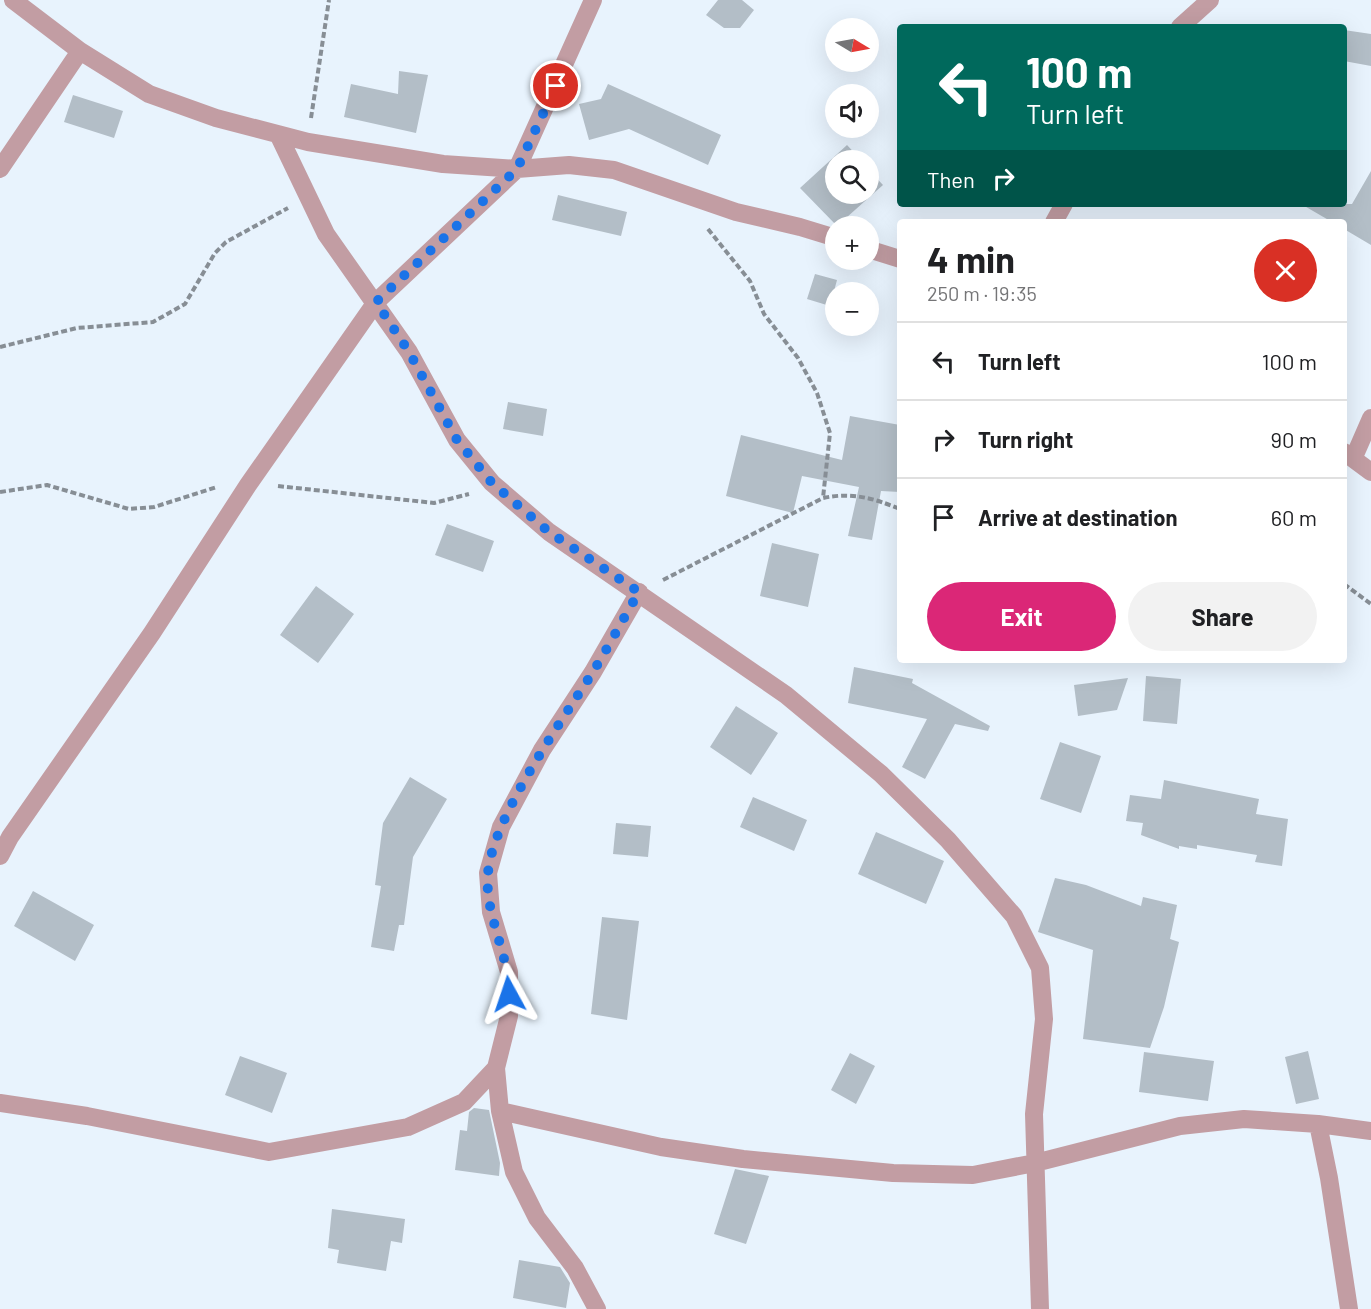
<!DOCTYPE html>
<html lang="en">
<head>
<meta charset="utf-8">
<style>
  body { margin:0; font-family:Barlow,sans-serif; background:#f2f2f2; color:#202124; height:100vh; display:flex; flex-direction:column; font-size:22px; white-space:nowrap }
  * { box-sizing:border-box; margin:0 }
  p { font-size:20px; color:#757577 }
  .icon { flex:none; width:33px; height:33px; fill:none; stroke:currentColor; stroke-width:2; stroke-linecap:round; stroke-linejoin:round }
  .map { position:relative; flex:1; overflow:hidden }
  .side { position:absolute; left:897px; top:219px; width:450px; height:444px; display:flex; flex-direction:column; background:#fff; border-radius:6px; box-shadow:0 6px 24px #0002 }
  .side>* { flex:none }
  .guide { position:absolute; left:897px; top:24px; width:450px; height:183px; border-radius:6px; box-shadow:0 6px 24px #0002; background:#00695c; color:#fff; overflow:hidden }
  .needle { width:39px; rotate:100deg }
  .tools { position:absolute; left:825px; top:18px; display:grid; gap:12px }
  .tools a { display:grid; place-items:center; width:54px; height:54px; border-radius:50%; background:#fff; box-shadow:0 6px 24px #0002; font-size:30px }
  .pin { position:absolute; display:grid; place-items:center; width:51px; height:51px; color:#fff; margin:-26px; border:3px solid #fff; border-radius:50%; box-shadow:0 2px 6px #0007 }
  .me { position:absolute; width:66px; margin:-33px; rotate:355deg; stroke-linejoin:round; filter:drop-shadow(0 0 4px #0008) }
  .turn { display:flex; align-items:center; gap:21px; height:126px; padding:0 30px; font-size:27px }
  .turn .icon { width:78px; height:78px; stroke-width:2.5 }
  .turn b { display:block; font-size:42px; line-height:51px }
  .then { display:flex; align-items:center; height:57px; padding:0 30px; background:#0003; gap:12px; font-size:22px }
  .round { display:grid; place-items:center; flex:none; width:63px; height:63px; border-radius:32px; background:#f2f2f2 }
  .overview { display:flex; align-items:center; justify-content:space-between; height:102px; padding:0 30px }
  h1 { font-size:36px; font-weight:700; line-height:45px }
  .primary-button { display:flex; gap:12px; margin-top:auto; padding:12px 30px }
  .primary-button a { flex:1; height:69px; border-radius:36px; background:#db2777; color:#fff; font-size:24px; font-weight:700; line-height:69px; text-align:center }
  .primary-button a+a { background:#f2f2f2; color:#202124 }
  ul { padding:0; list-style:none }
  li { display:flex; align-items:center; gap:18px; height:78px; padding:0 30px; border-top:2px solid #e0e0e0 }
  li div { flex:1 }
  li b { display:block; font-size:22px }
  li em { font-style:normal }
  .map>svg:first-child { display:block }
  .building { fill:#b3bec7 }
  .lines { fill:none; stroke-linecap:round; stroke-linejoin:round }
  .path { stroke:#878e95; stroke-width:4; stroke-dasharray:6 3; stroke-linecap:butt }
  .minor { stroke:#c29da3; stroke-width:18 }
  .route { stroke:#1a73e8; stroke-width:10; stroke-dasharray:0 18 }
</style>
</head>
<body>
<div class="map">
<svg width="1371" height="1309" viewBox="0 0 1371 1309">
  <rect width="100%" height="100%" fill="#e8f3fd"/>
  <path class="building" d="M 718,0 L 742,0 L 754,10 L 740,28 L 724,28 L 706,15 Z
    M 1344,30 L 1371,34 L 1371,66 L 1344,61 Z
    M 399,71 L 428,75 L 416,133 L 344,117 L 351,84 L 398,94 Z
    M 608,84 L 721,135 L 708,165 L 629,129 L 589,140 L 579,104 L 601,99 Z
    M 73,95 L 123,111 L 114,138 L 64,122 Z
    M 847,145 L 861,160 L 836,160 L 836,194 L 868,194 L 868,169 L 883,185 L 837,226 L 800,188 Z
    M 1371,171 L 1371,245 L 1344,229 L 1344,222 L 1332,222 L 1301,204 L 1352,204 Z
    M 558,195 L 627,212 L 621,236 L 552,220 Z
    M 815,274 L 837,280 L 830,306 L 807,299 Z
    M 508,402 L 547,409 L 543,436 L 503,429 Z
    M 850,416 L 900,425 L 900,492 L 881,491 L 872,540 L 848,536 L 859,487 L 802,476 L 793,513 L 726,496 L 741,435 L 842,460 Z
    M 447,524 L 494,541 L 483,572 L 435,555 Z
    M 772,543 L 819,554 L 808,607 L 760,596 Z
    M 316,586 L 354,614 L 318,663 L 280,635 Z
    M 854,667 L 913,679 L 912,683 L 990,726 L 988,731 L 955,724 L 925,779 L 902,767 L 927,719 L 848,703 Z
    M 1146,676 L 1181,679 L 1177,724 L 1143,721 Z
    M 1128,678 L 1117,710 L 1078,716 L 1074,685 Z
    M 736,706 L 778,733 L 751,775 L 710,747 Z
    M 1060,742 L 1101,756 L 1081,813 L 1040,799 Z
    M 410,777 L 447,799 L 413,857 L 404,925 L 399,925 L 394,951 L 371,947 L 381,886 L 375,885 L 383,823 Z
    M 1164,780 L 1259,799 L 1256,814 L 1288,819 L 1282,866 L 1255,862 L 1257,855 L 1197,845 L 1197,849 L 1179,846 L 1179,849 L 1141,835 L 1143,823 L 1126,821 L 1130,795 L 1161,799 Z
    M 753,797 L 807,820 L 794,851 L 740,827 Z
    M 616,823 L 651,826 L 648,857 L 613,854 Z
    M 876,832 L 944,861 L 926,904 L 858,874 Z
    M 1055,878 L 1086,885 L 1141,906 L 1143,897 L 1177,905 L 1170,939 L 1179,942 L 1164,1007 L 1150,1048 L 1083,1039 L 1093,950 L 1038,932 Z
    M 33,891 L 94,925 L 75,961 L 14,926 Z
    M 602,917 L 639,921 L 627,1020 L 591,1014 Z
    M 1308,1051 L 1319,1099 L 1296,1104 L 1285,1057 Z
    M 1144,1052 L 1214,1061 L 1208,1101 L 1139,1092 Z
    M 850,1053 L 875,1066 L 856,1104 L 831,1090 Z
    M 240,1056 L 287,1073 L 272,1113 L 225,1095 Z
    M 474,1108 L 489,1110 L 500,1163 L 499,1176 L 455,1170 L 460,1130 L 467,1131 L 469,1112 Z
    M 735,1169 L 769,1176 L 746,1244 L 714,1234 Z
    M 332,1209 L 405,1219 L 402,1243 L 391,1241 L 386,1271 L 337,1263 L 339,1250 L 328,1248 Z
    M 519,1260 L 560,1267 L 570,1283 L 566,1308 L 513,1298 Z"/>
  <g class="lines">
    <path class="path" d="M 311,118 L 329,0
      M 708,229 L 750,281 L 764,314 L 798,358 L 817,393 L 830,433 L 823,498
      M 0,347 L 77,328 L 153,322 L 185,304 L 215,253 L 226,242 L 288,208
      M 278,486 L 434,503 L 469,494
      M 0,492 L 47,485 L 129,509 L 154,507 L 217,487
      M 663,580 L 823,498 C 852,492 873,498 900,509
      M 1344,584 L 1371,604"/>
    <path class="minor" d="M 13,0 L 80,51 L 149,94 L 216,118 L 308,142 L 443,164 L 517,169 L 569,165 L 614,170 L 736,212 L 800,227 L 836,238
      M 1180,27 L 1210,0
      M 279,136 L 326,234 L 409,352 L 457,440 L 492,483 L 549,532 L 786,695 L 881,774 L 948,840 L 1014,916 L 1040,968 L 1044,1019 L 1034,1114 L 1040,1309
      M 0,169 L 80,51
      M 1054,222 L 1064,204
      M 868,249 L 900,259
      M 1344,452 L 1371,472
      M 1354,457 L 1371,418
      M 0,856 L 10,837 L 152,633 L 248,485 L 376,302 L 517,169 L 593,0
      M 496,1068 L 500,1111 L 514,1172 L 537,1218 L 575,1268 L 597,1309
      M 0,1103 L 87,1116 L 269,1152 L 408,1127 L 464,1102 L 496,1068 L 509,1016 L 509,972 L 491,912 L 488,873 L 501,827 L 542,750 L 593,672 L 639,592
      M 500,1111 L 661,1147 L 743,1159 L 893,1173 L 973,1175 L 1035,1163 L 1180,1126 L 1244,1119 L 1318,1124 L 1371,1131
      M 1318,1124 L 1329,1178 L 1349,1309"/>
  </g>
  <g class="lines">
    <path class="route" d="M 509,994 C 509,953 484,914 488,873 C 493,817 560,724 591,675 C 608,648 623,619 639,592 L 549,532 L 492,483 L 457,440 L 409,352 L 376,302 L 517,169 L 556,86"/>
  </g>
</svg>
<div class="tools">
<a><svg class="needle" viewBox="-14 -14 28 28"><path d="M0-13l5 13h-10z" fill="#e53935"/><path d="M0 13l5-13h-10z" fill="#757577"/></svg></a>
<a><svg class="icon" aria-label="sound" viewBox="0 0 24 24"><path d="M4 9h4l5-4v14l-5-4H4zM17 9q2 3 0 6"/></svg></a>
<a><svg class="icon" aria-label="search" viewBox="0 0 24 24"><circle cx="10" cy="10" r="6"/><path d="M15 15l6 6"/></svg></a>
<a>+</a>
<a>−</a>
</div>
<div class="pin" style="left:556px;top:86px;background:#d93025"><svg class="icon" aria-label="arrive" viewBox="0 0 24 24"><path d="M6 21V4h12l-3 4 3 4H6"/></svg></div>
<svg class="me" style="left:509px;top:994px" viewBox="-20 -20 40 40"><path d="M0-17L14 15 0 8-14 15z" fill="#1a73e8" stroke="#fff" stroke-width="4"/></svg>
<div class="guide">
<div class="turn"><svg class="icon" aria-label="left" viewBox="0 0 24 24"><path d="M17 20v-9H6M10 6l-5 5 5 5"/></svg><div><b>100 m</b>Turn left</div></div>
<div class="then">Then<svg class="icon" aria-label="right" viewBox="0 0 24 24"><path d="M7 20v-9h11M14 6l5 5-5 5"/></svg></div>
</div>
<section class="side">
<div class="overview"><div><h1>4 min</h1><p>250 m · 19:35</p></div><a class="round" style="background:#d93025;color:#fff"><svg class="icon" aria-label="close" viewBox="0 0 24 24"><path d="M6 6l12 12M18 6L6 18"/></svg></a></div>
<ul>
<li><svg class="icon" aria-label="left" viewBox="0 0 24 24"><path d="M17 20v-9H6M10 6l-5 5 5 5"/></svg><div><b>Turn left</b></div><em>100 m</em></li>
<li><svg class="icon" aria-label="right" viewBox="0 0 24 24"><path d="M7 20v-9h11M14 6l5 5-5 5"/></svg><div><b>Turn right</b></div><em>90 m</em></li>
<li><svg class="icon" aria-label="arrive" viewBox="0 0 24 24"><path d="M6 21V4h12l-3 4 3 4H6"/></svg><div><b>Arrive at destination</b></div><em>60 m</em></li>
</ul>
<div class="primary-button"><a>Exit</a><a>Share</a></div>
</section>
</div>
</body>
</html>
